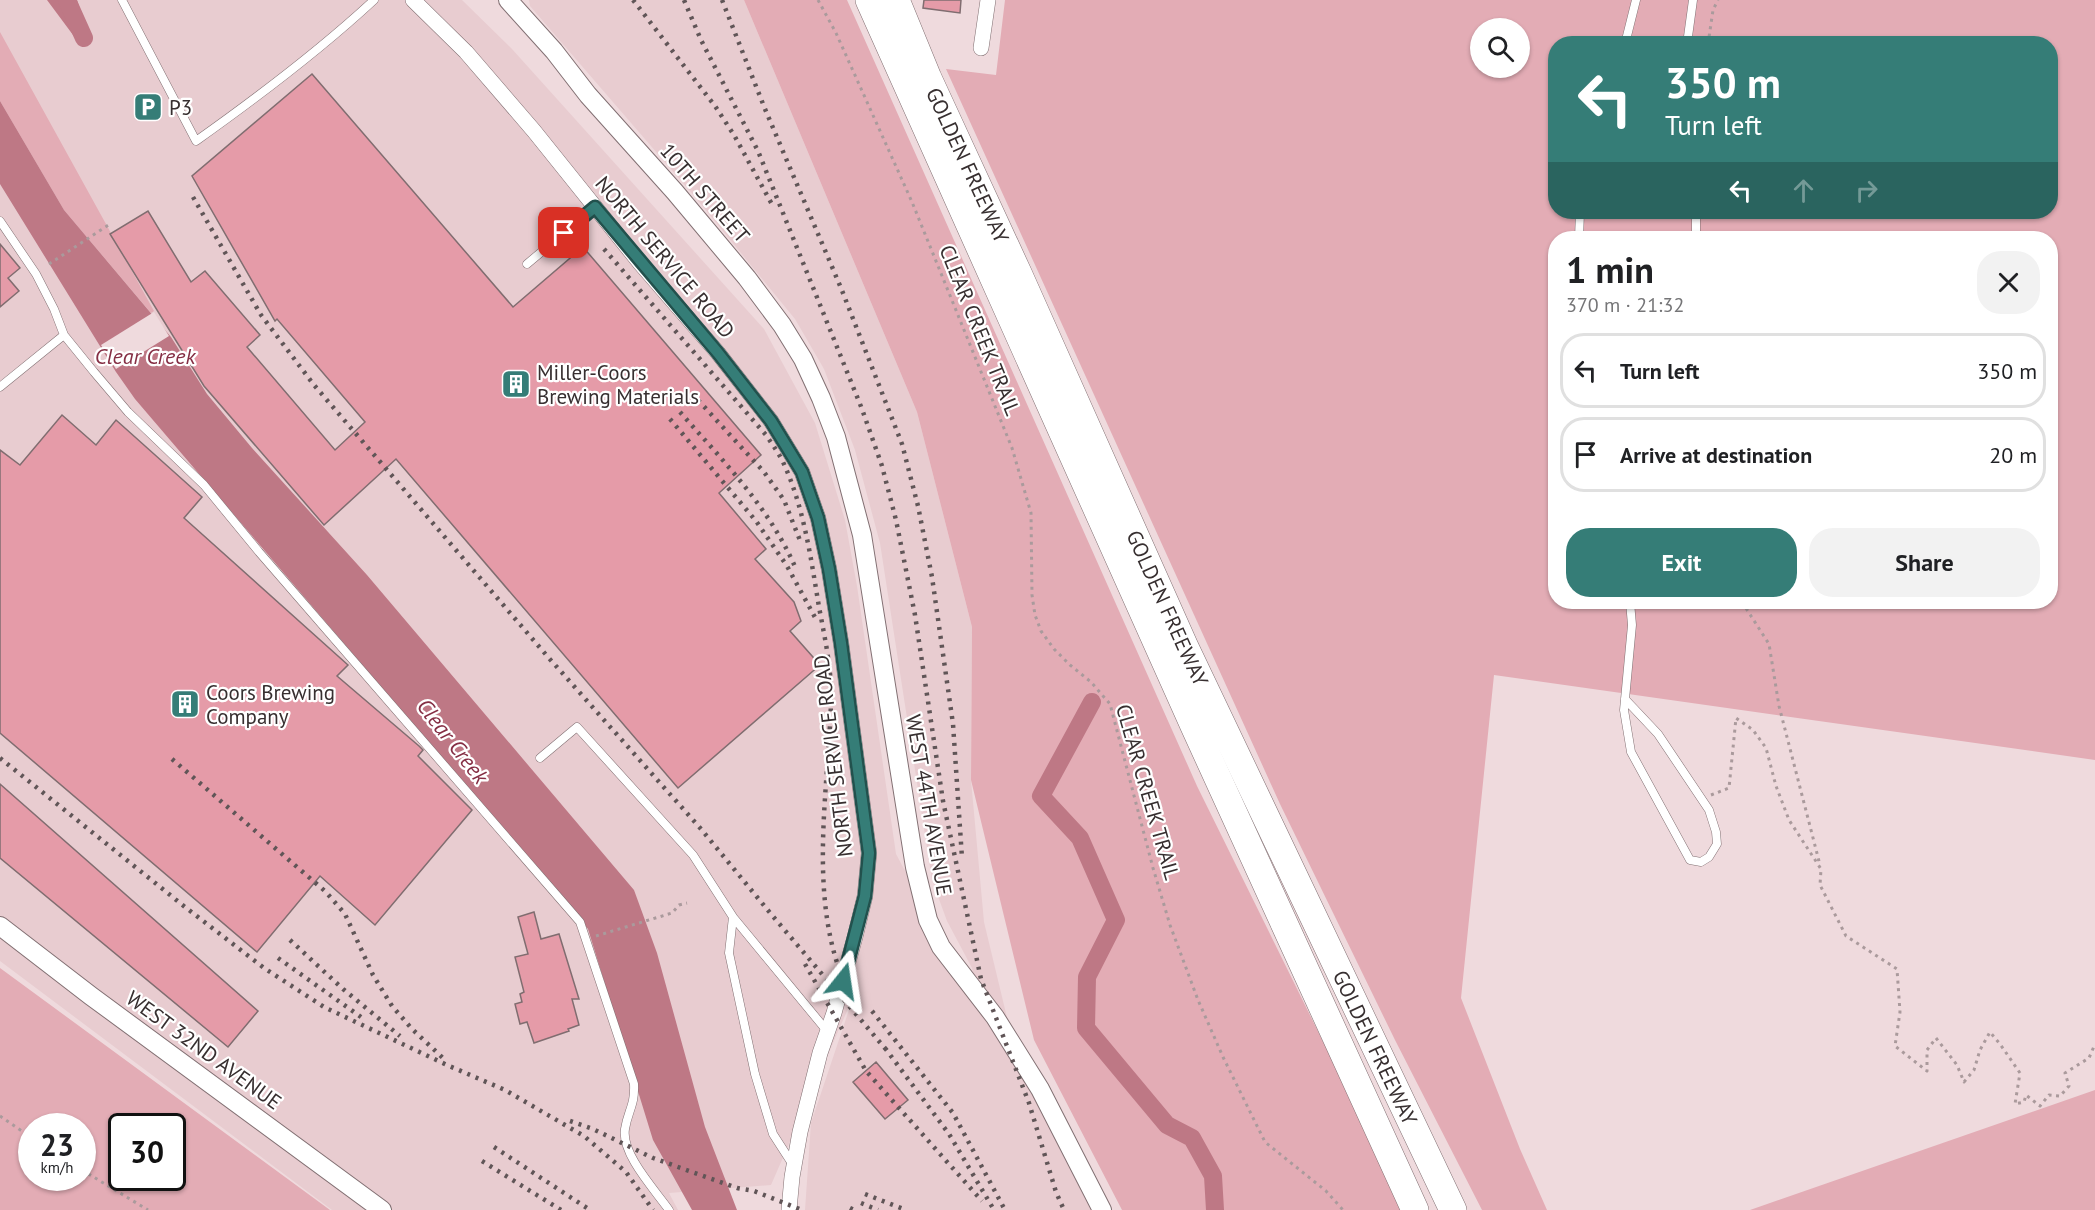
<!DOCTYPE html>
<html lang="en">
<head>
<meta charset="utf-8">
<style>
  body { margin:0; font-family:"PT Sans",sans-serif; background:#f2f2f2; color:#202124; height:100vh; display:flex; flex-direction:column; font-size:22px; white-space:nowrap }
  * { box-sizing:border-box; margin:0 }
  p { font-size:20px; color:#757577 }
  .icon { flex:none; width:33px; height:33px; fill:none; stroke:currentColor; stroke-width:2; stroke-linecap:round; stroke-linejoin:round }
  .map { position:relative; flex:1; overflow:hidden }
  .drawer { position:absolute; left:1548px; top:231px; width:510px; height:378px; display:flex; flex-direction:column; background:#fff; border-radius:24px; box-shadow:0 2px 4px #0004 }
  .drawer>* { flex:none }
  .guide { position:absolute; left:1548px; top:36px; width:510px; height:183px; border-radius:24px; box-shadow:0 2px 4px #0004; background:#357d77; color:#fff; overflow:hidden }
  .controls { position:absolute; left:1470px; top:18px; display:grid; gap:12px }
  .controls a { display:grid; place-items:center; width:60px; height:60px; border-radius:50%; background:#fff; box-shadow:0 2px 4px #0004; font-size:30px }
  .speed { position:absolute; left:18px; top:1113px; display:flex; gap:12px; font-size:30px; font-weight:700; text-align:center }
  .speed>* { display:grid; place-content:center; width:78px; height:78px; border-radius:50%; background:#fff; box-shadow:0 2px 4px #0004; line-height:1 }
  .speed small { font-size:15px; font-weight:400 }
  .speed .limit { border:3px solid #111; border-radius:9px; background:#fff; color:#111 }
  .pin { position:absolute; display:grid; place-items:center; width:51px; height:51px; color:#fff; margin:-26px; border-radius:12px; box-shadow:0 3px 9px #0006 }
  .me { position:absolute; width:66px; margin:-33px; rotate:15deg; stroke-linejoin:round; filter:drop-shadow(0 0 4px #0008) }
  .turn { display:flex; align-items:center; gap:21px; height:126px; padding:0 18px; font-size:27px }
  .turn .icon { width:78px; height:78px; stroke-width:2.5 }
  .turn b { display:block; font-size:42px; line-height:51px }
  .lanes { display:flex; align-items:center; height:57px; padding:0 18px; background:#0003; justify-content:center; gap:30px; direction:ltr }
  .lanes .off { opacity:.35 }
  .round { display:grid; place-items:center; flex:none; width:63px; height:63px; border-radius:24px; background:#f2f2f2 }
  .summary { display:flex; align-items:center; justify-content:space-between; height:102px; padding:0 18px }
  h1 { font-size:36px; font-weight:800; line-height:45px }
  .cta { display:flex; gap:12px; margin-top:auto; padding:12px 18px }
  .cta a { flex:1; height:69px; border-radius:24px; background:#357d77; color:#fff; font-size:24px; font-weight:800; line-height:69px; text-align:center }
  .cta a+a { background:#f2f2f2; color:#202124 }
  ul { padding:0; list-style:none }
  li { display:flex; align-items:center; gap:18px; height:75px; margin:0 12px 9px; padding:0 6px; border:3px solid #e0e0e0; border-radius:24px }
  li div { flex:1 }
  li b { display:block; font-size:22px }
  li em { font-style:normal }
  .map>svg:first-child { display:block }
  .built { fill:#e8ccd0 }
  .green { fill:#e3acb5; fill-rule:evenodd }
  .water { fill:#be7885 }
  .pier { fill:#efdadd }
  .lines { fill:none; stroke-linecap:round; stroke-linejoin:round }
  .canal { stroke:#be7885; stroke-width:18 }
  .building { fill:#e59ba8; stroke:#806d70; stroke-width:1.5 }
  .service-casing { stroke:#827073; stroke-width:9 }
  .minor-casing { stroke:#827073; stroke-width:16 }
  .tertiary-casing { stroke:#827073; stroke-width:20 }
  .motorway-casing { stroke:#827073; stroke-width:28 }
  .path { stroke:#aa9a9c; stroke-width:3; stroke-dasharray:3 4.5; stroke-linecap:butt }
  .service { stroke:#fff; stroke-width:8 }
  .minor { stroke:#fff; stroke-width:15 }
  .tertiary { stroke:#fff; stroke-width:18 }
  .motorway { stroke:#fff; stroke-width:27 }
  .rail { stroke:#605557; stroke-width:4.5; stroke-dasharray:3 6; stroke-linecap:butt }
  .route-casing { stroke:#22514d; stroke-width:15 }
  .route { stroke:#357d77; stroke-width:10 }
  .labels { text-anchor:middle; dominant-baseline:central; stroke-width:4.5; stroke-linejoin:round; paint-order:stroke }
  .poi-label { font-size:21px; fill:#372f30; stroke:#fff; text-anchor:start }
  .street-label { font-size:21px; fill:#372f30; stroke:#fff }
  .water-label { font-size:22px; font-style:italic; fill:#852e44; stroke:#fff }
</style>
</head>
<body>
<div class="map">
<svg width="2095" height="1210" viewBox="0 0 2095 1210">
  <rect width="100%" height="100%" fill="#efdadd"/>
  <path class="built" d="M 0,0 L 462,0 L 512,49 L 764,329 L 815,423 L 845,520 L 857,586 L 896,854 L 981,1013 L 972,968 L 947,921 L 932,880 L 880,543 L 855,450 L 824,369 L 795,319 L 695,197 L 530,6 L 529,0 L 744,0 L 917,412 L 972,627 L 971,780 L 984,922 L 1017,1059 L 1097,1210 L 805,1210 L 811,1123 L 854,995 L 771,1185 L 669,1193 L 678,1210 L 332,1210 L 0,961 Z"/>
  <path class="green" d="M 744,0 L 847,0 L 1197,786 L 1375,1147 L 1408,1210 L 1122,1210 L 1034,1040 L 971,780 L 972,627 L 917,412 Z
    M 1005,0 L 2095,0 L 2095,760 L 1494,675 L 1461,998 L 1520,1149 L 1547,1210 L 1482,1210 L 1395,1040 L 1280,804 L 946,69 L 996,75 ZM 1480,28 L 1520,28 L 1520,68 L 1480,68 ZM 1556,44 L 2050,44 L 2050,212 L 1556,212 ZM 1556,238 L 2050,238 L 2050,602 L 1556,602 Z
    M 0,32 L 154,311 L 151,313 L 64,210 L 0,101 Z
    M 0,968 L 330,1210 L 0,1210 ZM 82,1126 L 82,1178 L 32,1178 L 32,1126 ZM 172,1126 L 172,1178 L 122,1178 L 122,1126 Z
    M 2095,1090 L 2095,1210 L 1750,1210 Z"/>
  <path class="water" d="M 47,0 L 77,0 L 88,33 L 76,39 Z
    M 0,101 L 64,210 L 171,337 L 207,394 L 252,448 L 367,575 L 634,890 L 657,953 L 705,1127 L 737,1210 L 692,1210 L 653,1140 L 588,929 L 135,399 L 116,372 L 0,184 Z"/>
  <path class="pier" d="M 154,312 L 169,336 L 116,369 L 101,345 Z"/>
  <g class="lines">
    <path class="canal" d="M 67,0 L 84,38
      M 1092,702 L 1041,796 L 1080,838 L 1116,920 L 1087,977 L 1086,1028 L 1167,1125 L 1192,1138 L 1213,1176 L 1215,1210"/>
  </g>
  <path class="building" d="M 924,0 L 961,0 L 960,13 L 923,8 Z
    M 312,74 L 513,307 L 583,247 L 761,455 L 719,493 L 766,549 L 755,559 L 794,602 L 801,621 L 790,631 L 820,665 L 678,788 L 396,459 L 324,525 L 204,386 L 110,234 L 148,211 L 191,282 L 205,271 L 260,335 L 247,347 L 335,450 L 365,422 L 277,319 L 275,321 L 192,176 Z
    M 0,244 L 20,268 L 8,278 L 19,291 L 0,307 Z
    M 62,415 L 96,445 L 116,420 L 202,497 L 184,518 L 348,665 L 337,676 L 419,746 L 423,750 L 418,756 L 472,810 L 375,925 L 320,876 L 257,952 L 0,733 L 0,450 L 20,465 Z
    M 0,784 L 258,1011 L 228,1047 L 0,858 Z
    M 534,912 L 541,939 L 559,934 L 579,999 L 572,999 L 579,1025 L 568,1029 L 569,1031 L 534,1043 L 527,1022 L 520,1024 L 515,1004 L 522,1002 L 520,994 L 524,992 L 515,957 L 528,954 L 518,917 Z
    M 876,1062 L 908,1100 L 885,1119 L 853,1082 Z"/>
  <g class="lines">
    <g class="service-casing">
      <path id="service" d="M 122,0 L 196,141 C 258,97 318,52 374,0
        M 1625,44 L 1636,0
        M 1687,44 L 1693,0
        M 1696,212 L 1696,238
        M 0,221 L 36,274 L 54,309 L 64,335 L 94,372 L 128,412 L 204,485 L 259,552 L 580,922 L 634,1084 C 635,1106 628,1110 625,1129 C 621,1154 655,1190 669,1210
        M 1579,238 L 1580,212
        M 527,264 L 595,207
        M 0,387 L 64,335
        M 1625,699 L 1658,734 L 1709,810 L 1716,832 L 1717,844 L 1709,857 L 1701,862 L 1690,860 L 1631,752 L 1624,710 L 1632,625 L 1630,602
        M 540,758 L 577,727 L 693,855 L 733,917
        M 793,1165 L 773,1134 L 755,1074 L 729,953 L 733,917 L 827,1031"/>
    </g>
    <g class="minor-casing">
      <path id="minor" d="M 413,0 L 466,52 L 534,131 L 640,263 L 718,353 L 771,421 L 802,472 L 818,518 L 829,569 L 841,643 L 869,853 L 865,896 L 855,937 L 834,1013 L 820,1053 L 800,1132 L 792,1177 L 789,1210
        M 981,48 L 988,0"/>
    </g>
    <g class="tertiary-casing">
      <path id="tertiary" d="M 508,0 L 554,51 L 588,95 L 675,192 L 747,278 L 782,325 L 803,359 L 821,398 L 836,437 L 862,535 L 915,867 L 928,920 L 941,947 L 995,1017 L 1040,1089 L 1102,1210
        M 0,926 L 91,996 L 382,1210"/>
    </g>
    <g class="motorway-casing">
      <g id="motorway">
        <path d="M 869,0 L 1194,726 L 1415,1210"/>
        <path id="s1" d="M 896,0 L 928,78 L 1019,275 L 1184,645 L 1453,1210"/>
      </g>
    </g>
    <path class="path" d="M 818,0 L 836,33 L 912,202 L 1012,448 L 1031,513 L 1032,595 L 1035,615 L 1041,631 L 1054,649 L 1070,665 L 1091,682 L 1110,704 L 1153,868 L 1170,925 L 1198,1000 L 1223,1057 L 1265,1142 L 1326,1191 L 1343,1210
      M 1708,44 L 1713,10 L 1718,0
      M 49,264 L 110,224
      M 1742,602 L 1769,644 L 1779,706 L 1820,865
      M 1711,795 L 1729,788 L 1736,718 L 1753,730 L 1766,748 L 1776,786 L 1789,820 L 1821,869 L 1820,885 L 1846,936 L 1897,969 L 1900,1012 L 1895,1046 L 1927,1071 L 1927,1050 L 1936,1038 L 1957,1065 L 1964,1082 L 1974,1070 L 1980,1050 L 1990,1032 L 2000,1044 L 2020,1073 L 2015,1104 L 2024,1102 L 2026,1095 L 2040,1106 L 2049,1095 L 2060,1096 L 2069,1086 L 2065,1073 L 2089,1058 L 2095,1044
      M 596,936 L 672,913 L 679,905 L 687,903
      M 0,1116 L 32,1138
      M 82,1170 L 148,1210"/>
    <use href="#service" class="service"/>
    <use href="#minor" class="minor"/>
    <use href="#tertiary" class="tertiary"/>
    <use href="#motorway" class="motorway"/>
    <path class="rail" d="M 633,0 L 715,106 L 734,135 L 774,208
      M 684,0 L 701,40 L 758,151 L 862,409 L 882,466 L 896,520 L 915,615 L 943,801 L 981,979 L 1029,1103 L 1056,1192 L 1064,1210
      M 722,0 L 765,109 L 841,288 L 902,444 L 918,506 L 932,577 L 953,724 L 962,858
      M 193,197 L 261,315 L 314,385 L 548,657 L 701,829 L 771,914 L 889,1053
      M 604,249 L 766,435 C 772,444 778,452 783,462 C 804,507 811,559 819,607 C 825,639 832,670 831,702 C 828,800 804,916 856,1006
      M 698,400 L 764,472 L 784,500 L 801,543
      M 680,412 C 723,461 770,508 796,569
      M 670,419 L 756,521 L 787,566 L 817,621
      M 0,758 L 185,907 L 264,968 L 324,1007 L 447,1065 L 505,1090 L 584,1136 L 626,1172 L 653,1210
      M 172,759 L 326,892 L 345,914 L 373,975 L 392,1006 L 412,1029 L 444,1059
      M 290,940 L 343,989 L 400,1036
      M 278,958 L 361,1017
      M 805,964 L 866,1071 L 982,1201
      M 872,1011 L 953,1113 L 1005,1210
      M 885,1048 L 949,1134 L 994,1210
      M 570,1121 L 593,1129 L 653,1158 L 737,1188 L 754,1191 L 802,1210
      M 494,1147 L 590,1210
      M 482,1161 L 561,1210
      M 865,1194 L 906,1210
      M 861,1203 L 878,1210
      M 850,1208 L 854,1210"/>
  </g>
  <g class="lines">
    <g class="route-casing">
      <path id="route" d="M 564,233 L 595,207 L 718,353 L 771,421 L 802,472 L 818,518 L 829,569 L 841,643 L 869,853 L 865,896 L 843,981"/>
    </g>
    <use href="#route" class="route"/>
  </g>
  <defs>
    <g id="parking-square" transform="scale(1.5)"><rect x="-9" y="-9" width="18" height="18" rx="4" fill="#357d77" stroke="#fff"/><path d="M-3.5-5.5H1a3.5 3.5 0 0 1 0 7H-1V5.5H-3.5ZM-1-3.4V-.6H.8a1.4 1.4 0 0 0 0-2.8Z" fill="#fff"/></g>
    <g id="building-square" transform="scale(1.5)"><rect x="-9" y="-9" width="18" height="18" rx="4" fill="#357d77" stroke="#fff"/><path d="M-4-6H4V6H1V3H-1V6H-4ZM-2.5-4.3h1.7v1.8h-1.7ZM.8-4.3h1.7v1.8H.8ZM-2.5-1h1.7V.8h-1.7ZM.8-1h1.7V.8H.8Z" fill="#fff"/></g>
  </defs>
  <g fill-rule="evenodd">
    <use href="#parking-square" x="148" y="107"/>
    <use href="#building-square" x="516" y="384"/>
    <use href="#building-square" x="185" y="704"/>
  </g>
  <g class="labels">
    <g class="poi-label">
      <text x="169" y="107">P3</text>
      <text x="537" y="372">Miller-Coors<tspan x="537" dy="24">Brewing Materials</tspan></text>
      <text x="206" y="692">Coors Brewing<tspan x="206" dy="24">Company</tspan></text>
    </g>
    <g class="street-label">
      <text stroke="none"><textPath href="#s1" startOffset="180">GOLDEN FREEWAY</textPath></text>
      <text transform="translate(705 193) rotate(49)">10TH STREET</text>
      <text transform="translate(665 257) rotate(50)">NORTH SERVICE ROAD</text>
      <text transform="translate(980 330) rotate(68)">CLEAR CREEK TRAIL</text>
      <text stroke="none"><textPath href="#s1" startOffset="666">GOLDEN FREEWAY</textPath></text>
      <text transform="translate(833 756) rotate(-97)">NORTH SERVICE ROAD</text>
      <text transform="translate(1148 792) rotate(74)">CLEAR CREEK TRAIL</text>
      <text transform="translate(929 805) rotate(80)">WEST 44TH AVENUE</text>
      <text stroke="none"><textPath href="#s1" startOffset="1152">GOLDEN FREEWAY</textPath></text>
      <text transform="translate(204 1050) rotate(36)">WEST 32ND AVENUE</text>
    </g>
    <g class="water-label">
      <text x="145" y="356">Clear Creek</text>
      <text transform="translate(453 741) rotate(52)">Clear Creek</text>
    </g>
  </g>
</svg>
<div class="controls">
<a><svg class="icon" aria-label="search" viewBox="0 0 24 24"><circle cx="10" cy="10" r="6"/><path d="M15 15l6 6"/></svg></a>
</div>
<div class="speed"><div>23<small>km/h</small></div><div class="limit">30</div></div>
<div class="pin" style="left:564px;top:233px;background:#d93025"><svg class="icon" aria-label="arrive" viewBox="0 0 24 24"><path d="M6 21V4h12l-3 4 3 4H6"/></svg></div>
<svg class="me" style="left:843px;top:981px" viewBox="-20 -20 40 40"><path d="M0-17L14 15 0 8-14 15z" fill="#357d77" stroke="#fff" stroke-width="4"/></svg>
<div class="guide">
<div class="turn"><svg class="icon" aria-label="left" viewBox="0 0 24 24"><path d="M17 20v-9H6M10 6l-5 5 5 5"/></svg><div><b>350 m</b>Turn left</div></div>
<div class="lanes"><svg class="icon" aria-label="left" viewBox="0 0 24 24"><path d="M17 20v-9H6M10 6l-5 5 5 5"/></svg><svg class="icon off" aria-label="ahead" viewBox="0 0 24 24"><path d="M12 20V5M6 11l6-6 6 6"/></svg><svg class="icon off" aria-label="right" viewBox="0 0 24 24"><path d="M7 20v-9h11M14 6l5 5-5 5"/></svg></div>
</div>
<section class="drawer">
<div class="summary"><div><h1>1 min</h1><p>370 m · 21:32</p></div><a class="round"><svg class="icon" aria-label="close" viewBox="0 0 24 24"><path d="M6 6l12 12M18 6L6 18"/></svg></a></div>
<ul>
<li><svg class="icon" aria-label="left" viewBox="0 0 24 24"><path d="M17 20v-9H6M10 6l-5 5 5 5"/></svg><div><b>Turn left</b></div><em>350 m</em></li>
<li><svg class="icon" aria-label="arrive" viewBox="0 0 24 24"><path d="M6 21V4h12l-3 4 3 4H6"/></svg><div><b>Arrive at destination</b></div><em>20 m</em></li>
</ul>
<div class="cta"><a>Exit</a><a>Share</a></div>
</section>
</div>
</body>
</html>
